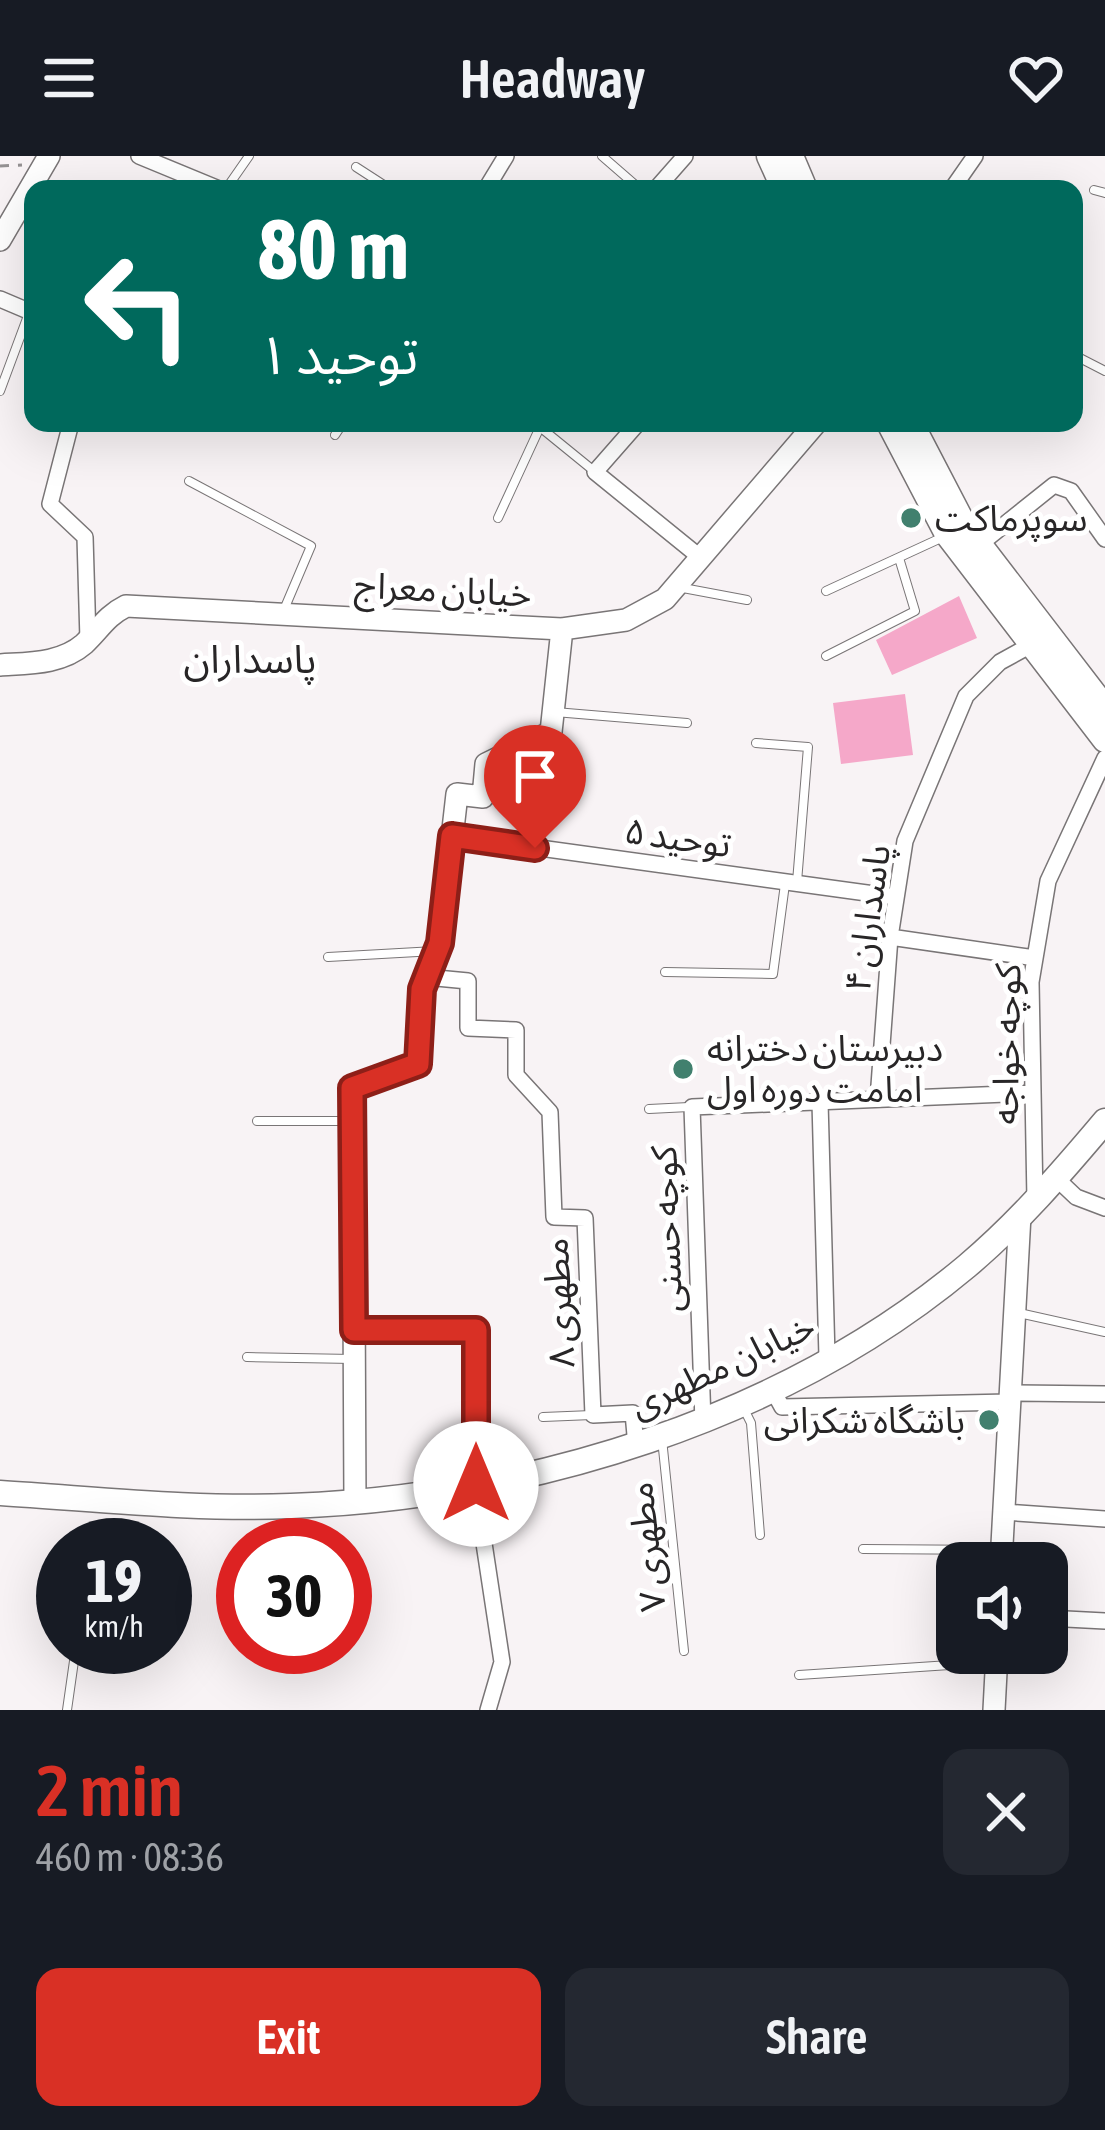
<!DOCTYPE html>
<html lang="en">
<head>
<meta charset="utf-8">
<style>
  body { margin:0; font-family:"Asap Condensed","Noto Sans Arabic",sans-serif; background:#242831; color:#f1f3f6; height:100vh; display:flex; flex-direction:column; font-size:45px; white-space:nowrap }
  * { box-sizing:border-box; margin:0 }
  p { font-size:39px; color:#9ea1a6 }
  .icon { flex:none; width:66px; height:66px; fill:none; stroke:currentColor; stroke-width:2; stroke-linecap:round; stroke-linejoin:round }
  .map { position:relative; height:1554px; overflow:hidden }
  .sheet { display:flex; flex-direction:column; background:#171b24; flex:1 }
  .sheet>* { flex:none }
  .hud { position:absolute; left:24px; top:24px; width:1059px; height:252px; border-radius:24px; box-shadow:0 12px 48px #0002; background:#00695c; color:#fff; overflow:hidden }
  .buttons { position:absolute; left:936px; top:1386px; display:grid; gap:24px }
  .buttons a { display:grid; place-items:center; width:132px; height:132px; border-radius:24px; background:#171b24; box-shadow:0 12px 48px #0002; font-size:60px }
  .speed { position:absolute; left:36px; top:1362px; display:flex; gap:24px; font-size:60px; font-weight:700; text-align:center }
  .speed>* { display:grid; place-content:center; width:156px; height:156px; border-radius:50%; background:#171b24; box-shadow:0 12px 48px #0002; line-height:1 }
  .speed small { font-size:30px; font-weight:400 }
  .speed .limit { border:18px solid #d22; background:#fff; color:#111 }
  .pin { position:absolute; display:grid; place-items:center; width:102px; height:102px; color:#fff; margin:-123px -51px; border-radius:50% 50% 50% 0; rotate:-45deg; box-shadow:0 0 12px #0007 }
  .pin .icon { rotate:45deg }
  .me { position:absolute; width:132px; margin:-66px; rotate:0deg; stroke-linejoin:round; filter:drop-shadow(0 0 9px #0008) }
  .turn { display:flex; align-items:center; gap:42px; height:252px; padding:0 36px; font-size:54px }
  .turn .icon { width:156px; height:156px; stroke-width:2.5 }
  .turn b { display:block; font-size:84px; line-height:102px }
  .round { display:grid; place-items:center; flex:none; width:126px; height:126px; border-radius:24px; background:#242831 }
  .summary { display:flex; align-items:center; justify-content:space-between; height:204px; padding:0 36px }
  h1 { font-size:72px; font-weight:600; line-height:90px; color:#d93025 }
  .action { display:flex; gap:24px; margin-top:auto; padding:24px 36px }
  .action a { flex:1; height:138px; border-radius:24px; background:#d93025; color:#fff; font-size:48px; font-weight:600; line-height:138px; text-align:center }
  .action a+a { background:#242831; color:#f1f3f6 }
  header { display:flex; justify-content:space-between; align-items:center; height:156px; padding:0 36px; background:#171b24; font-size:54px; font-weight:600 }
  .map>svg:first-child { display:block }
  .building { fill:#f5a8c9 }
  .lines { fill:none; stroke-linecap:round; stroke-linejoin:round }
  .lane-casing { stroke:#797576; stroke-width:10 }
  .street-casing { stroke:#797576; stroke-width:18 }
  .secondary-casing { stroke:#797576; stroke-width:24 }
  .primary-casing { stroke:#797576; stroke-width:27 }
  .path { stroke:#939091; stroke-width:3; stroke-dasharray:9 9; stroke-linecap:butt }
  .lane { stroke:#fff; stroke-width:8 }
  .street { stroke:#fff; stroke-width:15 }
  .secondary { stroke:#fff; stroke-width:21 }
  .primary { stroke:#fff; stroke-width:24 }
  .route-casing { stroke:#8d1f18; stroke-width:30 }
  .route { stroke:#d93025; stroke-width:21 }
  .poi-dot { fill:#41806e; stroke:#fff; stroke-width:4.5 }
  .labels { text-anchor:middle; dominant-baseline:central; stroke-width:10; stroke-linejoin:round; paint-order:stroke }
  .poi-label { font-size:36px; fill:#282627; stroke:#fff; text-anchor:start }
  .street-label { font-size:36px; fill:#282627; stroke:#fff }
  .neighbourhood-label { font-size:39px; fill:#282627; stroke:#fff }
</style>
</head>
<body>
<header><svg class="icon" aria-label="menu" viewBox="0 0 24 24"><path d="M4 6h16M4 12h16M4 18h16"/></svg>Headway<svg class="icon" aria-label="heart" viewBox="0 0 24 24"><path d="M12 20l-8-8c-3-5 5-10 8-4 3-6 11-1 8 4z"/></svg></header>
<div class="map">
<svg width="1105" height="1554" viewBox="0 0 1105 1554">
  <rect width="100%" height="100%" fill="#f8f3f5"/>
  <path class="building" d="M 959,440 L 977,482 L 892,519 L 876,484 Z
    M 905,538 L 913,599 L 841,608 L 833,547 Z"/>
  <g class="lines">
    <g class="lane-casing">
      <path id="lane" d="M 602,0 L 640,33
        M 356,11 L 390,33
        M 226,33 L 249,0
        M 1094,34 L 1105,37
        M 1074,199 L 1105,215
        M 0,235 L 29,157
        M 497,267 L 507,267
        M 535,267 L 594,315
        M 335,279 L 343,267
        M 189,325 L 311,390 L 283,456
        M 498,362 L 540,271
        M 683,432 L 747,444
        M 826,435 L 941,382
        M 826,500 L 915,455 L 899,402
        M 555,556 L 687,567
        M 756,587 L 808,591 L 797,726
        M 328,801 L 435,795
        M 665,816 L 773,818 L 785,728
        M 649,953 L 689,951
        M 257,965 L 351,965
        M 1019,1157 L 1105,1176
        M 247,1201 L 353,1203
        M 744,1253 L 751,1267 L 760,1379
        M 543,1261 L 592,1259
        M 662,1283 L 684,1495
        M 863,1393 L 1000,1394
        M 799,1519 L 995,1506
        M 67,1554 L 76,1491"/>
    </g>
    <g class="street-casing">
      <path id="street" d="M 139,0 L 219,33
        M 486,33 L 506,0
        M 656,33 L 685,0
        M 952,33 L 975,0
        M 0,143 L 33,157
        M 71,267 L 50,348 L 85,381 L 88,484
        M 638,267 L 595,316 L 701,402
        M 979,389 L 1054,329 L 1071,335 L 1105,383
        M 452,680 L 896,741
        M 890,781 L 1035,802
        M 426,821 L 468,825 L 468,872 L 516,874 L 516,919 L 550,956 L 554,1061 L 585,1062 L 593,1259 L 633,1257 L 636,1290
        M 878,943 L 890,781 L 905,685 L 966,540 L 1000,506 L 1031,489
        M 820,946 L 827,1201
        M 1057,1023 L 1076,1041 L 1105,1052
        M 1035,1044 L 1031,826 L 1048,725 L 1105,602
        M 354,1174 L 476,1174 L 475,1328 L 502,1506 L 488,1554
        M 771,1231 L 782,1251 L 1008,1246
        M 1008,1237 L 1105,1238
        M 703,1266 L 692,951 L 1033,937
        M 1003,1356 L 1105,1363
        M 1047,1462 L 1105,1465"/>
    </g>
    <g class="secondary-casing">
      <path id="secondary" d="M 0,84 L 49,0
        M 0,509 C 29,507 61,508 84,488 C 100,473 106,460 126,450 L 562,473 L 626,464 L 665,443 L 816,267
        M 355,1346 L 353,932 L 418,908 L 422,833 L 440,787 L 457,638 L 483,641 L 486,608 L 551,576 L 562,473
        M 1001,1407 L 1020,1059
        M 994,1554 L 997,1497"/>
    </g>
    <g class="primary-casing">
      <path id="primary" d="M 769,0 L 784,33
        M 791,0 L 805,33
        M 889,267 L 947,378 L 1105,584
        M 911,267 L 963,367 L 1105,552
        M 0,1337 C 97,1343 194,1354 291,1350 C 528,1341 783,1264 967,1110 C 1018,1067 1062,1016 1105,965"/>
    </g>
    <path class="path" d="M 0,10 L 22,9"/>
    <use href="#lane" class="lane"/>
    <use href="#street" class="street"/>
    <use href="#secondary" class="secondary"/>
    <use href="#primary" class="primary"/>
  </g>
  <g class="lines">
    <g class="route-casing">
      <path id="route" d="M 476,1328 L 476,1174 L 354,1174 L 352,932 L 418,908 L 422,833 L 440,787 L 452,680 L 535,692"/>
    </g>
    <use href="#route" class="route"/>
  </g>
  <g class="poi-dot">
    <circle cx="911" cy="362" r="12"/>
    <circle cx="683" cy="913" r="12"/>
    <circle cx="989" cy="1264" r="12"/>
  </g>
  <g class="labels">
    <g class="poi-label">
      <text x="935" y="362">سوپرماکت</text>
      <text x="707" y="892">دبیرستان دخترانه<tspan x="707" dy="41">امامت دوره اول</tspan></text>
      <text x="965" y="1264" text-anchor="end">باشگاه شکرانی</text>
    </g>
    <g class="street-label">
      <text transform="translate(443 433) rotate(3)">خیابان معراج</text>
      <text transform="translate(678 681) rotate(8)">توحید ۵</text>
      <text transform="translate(867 762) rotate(-82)">پاسداران ۴</text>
      <text transform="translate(1006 888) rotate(-89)">کوچه خواجه</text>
      <text transform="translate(666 1073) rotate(-92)">کوچه حسنی</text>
      <text transform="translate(558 1147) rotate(-93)">مطهری ۸</text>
      <text transform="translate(722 1209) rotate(-25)">خیابان مطهری</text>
      <text transform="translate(646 1391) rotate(-96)">مطهری ۷</text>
    </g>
    <g class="neighbourhood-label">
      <text x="250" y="503">پاسداران</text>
    </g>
  </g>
</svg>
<div class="buttons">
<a><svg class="icon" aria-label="sound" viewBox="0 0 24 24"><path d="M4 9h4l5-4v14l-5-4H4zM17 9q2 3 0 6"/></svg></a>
</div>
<div class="speed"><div>19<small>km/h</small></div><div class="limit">30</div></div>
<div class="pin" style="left:535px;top:692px;background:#d93025"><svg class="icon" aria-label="arrive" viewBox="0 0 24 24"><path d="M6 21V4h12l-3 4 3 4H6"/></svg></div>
<svg class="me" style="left:476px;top:1328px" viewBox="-20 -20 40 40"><circle r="19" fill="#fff"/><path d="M0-13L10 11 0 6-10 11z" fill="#d93025"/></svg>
<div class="hud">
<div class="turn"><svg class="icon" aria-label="left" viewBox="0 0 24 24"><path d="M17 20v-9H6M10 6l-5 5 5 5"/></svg><div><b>80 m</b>توحید ۱</div></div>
</div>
</div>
<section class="sheet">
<div class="summary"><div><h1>2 min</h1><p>460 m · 08:36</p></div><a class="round"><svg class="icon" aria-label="close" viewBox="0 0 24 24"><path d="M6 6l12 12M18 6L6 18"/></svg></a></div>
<div class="action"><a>Exit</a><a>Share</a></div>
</section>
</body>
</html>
